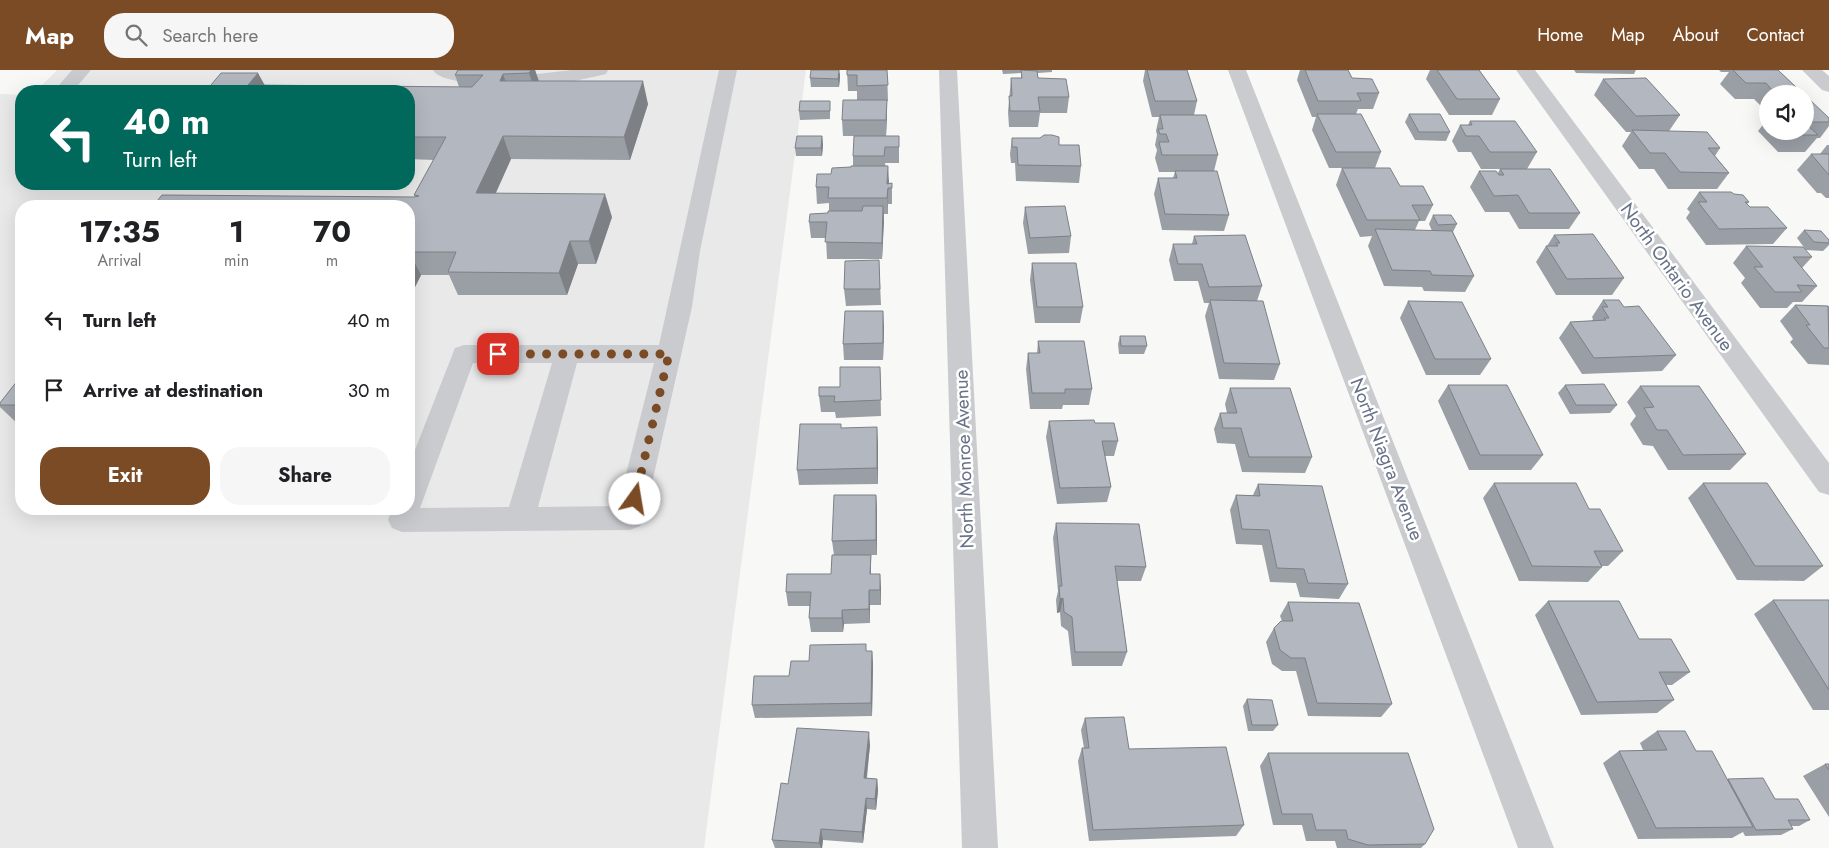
<!DOCTYPE html>
<html lang="en">
<head>
<meta charset="utf-8">
<style>
  body { margin:0; font-family:Jost,sans-serif; background:#f6f6f6; color:#202124; height:100vh; display:flex; flex-direction:column; font-size:19px; white-space:nowrap }
  * { box-sizing:border-box; margin:0 }
  p { font-size:16px; color:#757577 }
  .icon { flex:none; width:28px; height:28px; fill:none; stroke:currentColor; stroke-width:2; stroke-linecap:round; stroke-linejoin:round }
  .map { position:relative; flex:1; overflow:hidden }
  .details { position:absolute; left:15px; top:130px; width:400px; height:315px; display:flex; flex-direction:column; background:#fff; border-radius:20px; box-shadow:0 5px 20px #0002 }
  .details>* { flex:none }
  .hud { position:absolute; left:15px; top:15px; width:400px; height:105px; border-radius:20px; box-shadow:0 5px 20px #0002; background:#00695c; color:#fff; overflow:hidden }
  .controls { position:absolute; left:1759px; top:15px; display:grid; gap:10px }
  .controls a { display:grid; place-items:center; width:55px; height:55px; border-radius:50%; background:#fff; box-shadow:0 5px 20px #0002; font-size:25px }
  .pin { position:absolute; display:grid; place-items:center; width:42px; height:42px; color:#fff; margin:-21px; border-radius:10px; box-shadow:0 2px 8px #0006 }
  .me { position:absolute; width:55px; margin:-28px; rotate:13deg; stroke-linejoin:round; filter:drop-shadow(0 0 4px #0008) }
  .turn { display:flex; align-items:center; gap:18px; height:105px; padding:0 25px; font-size:22px }
  .turn .icon { width:65px; height:65px; stroke-width:2.5 }
  .turn b { display:block; font-size:35px; line-height:42px }
  .eta { display:flex; justify-content:space-evenly; align-items:center; height:85px; text-align:center }
  .eta b { font-size:30px; font-weight:700; line-height:35px }
  .button { display:flex; gap:10px; margin-top:auto; padding:10px 25px }
  .button a { flex:1; height:58px; border-radius:20px; background:#7a4b25; color:#fff; font-size:20px; font-weight:700; line-height:58px; text-align:center }
  .button a+a { background:#f6f6f6; color:#202124 }
  ul { padding:0; list-style:none }
  li { display:flex; align-items:center; gap:15px; height:70px; padding:0 25px }
  li div { flex:1 }
  li b { display:block; font-size:19px }
  li em { font-style:normal }
  header { display:flex; align-items:center; gap:30px; box-sizing:border-box; height:70px; padding:0 25px; background:#7a4b25; color:#fff }
  header strong { font-size:24px }
  nav { display:flex; gap:28px; margin-inline-start:auto; font-size:18px }
  .search { width:350px; height:45px; background:#f6f6f6; display:flex; align-items:center; gap:12px; box-sizing:border-box; padding:0 18px; border-radius:20px; color:#757577; font-size:19px }
  .map>svg:first-child { display:block }
  .built { fill:#e9e9e9; fill-rule:evenodd }
  .lines { fill:none; stroke-linecap:round; stroke-linejoin:round }
  .minor { fill:#c9cbcf; fill-rule:evenodd }
  .wall { fill:#9a9ea5 }
  .shaded-wall { fill:#7d8186 }
  .building { fill:#b3b8c0; stroke:#7d8186 }
  .route { stroke:#7a4b25; stroke-width:9; stroke-dasharray:0 16.2 }
  .labels { text-anchor:middle; dominant-baseline:central; stroke-width:5; stroke-linejoin:round; paint-order:stroke }
  .street-label { font-size:19px; fill:#677288; stroke:#fff }
</style>
</head>
<body>
<header>
<strong>Map</strong>
<div class="search"><svg class="icon" aria-label="search" viewBox="0 0 24 24"><circle cx="10" cy="10" r="6"/><path d="M15 15l6 6"/></svg>Search here</div>
<nav><a>Home</a><a>Map</a><a>About</a><a>Contact</a></nav>
</header>
<div class="map">
<svg width="1829" height="778" viewBox="0 0 1829 778">
  <rect width="100%" height="100%" fill="#f8f9f6"/>
  <path class="built" d="M 57,0 L 806,0 L 704,778 L 0,778 L 0,24 L 21,25 L 21,114 L 409,114 L 409,21 L 36,21 ZM 21,136 L 409,136 L 409,439 L 21,439 Z"/>
  <g class="lines">
    <path class="minor" d="M 72,0 L 91,0 L 73,21 L 54,21 Z
      M 433,0 L 461,0 L 480,4 L 520,6 L 572,0 L 608,0 L 606,4 C 557,16 506,24 457,11 C 449,9 437,7 433,0 Z
      M 719,0 L 737,0 L 700,181 L 692,237 L 644,448 L 640,456 L 630,460 L 402,462 L 392,458 L 388,450 L 392,439 L 409,439 L 409,395 L 455,278 L 464,275 L 659,275 ZM 473,293 L 552,293 L 509,437 L 420,438 ZM 577,293 L 654,293 L 618,436 L 538,437 Z
      M 939,0 L 957,0 L 998,778 L 962,778 Z
      M 1228,0 L 1246,0 L 1554,778 L 1518,778 Z
      M 1516,0 L 1535,0 L 1829,393 L 1829,425 L 1819,422 Z
      M 1802,0 L 1822,0 L 1829,6 L 1829,22 L 1822,20 Z"/>
  </g>
  <path class="wall" d="M 535,0 L 539,11 L 648,34 L 630,90 L 511,89 L 496,123 L 612,147 L 596,194 L 578,194 L 567,225 L 458,225 L 449,205 L 421,205 L 409,229 L 409,136 L 415,127 L 414,125 L 434,90 L 409,89 L 409,21 L 265,15 L 459,17 L 455,5 Z
    M 847,0 L 887,0 L 888,31 L 887,31 L 886,66 L 843,66 L 842,50 L 857,30 L 857,21 L 848,21 Z
    M 1002,0 L 1052,0 L 1052,2 L 1038,3 L 1038,8 L 1069,27 L 1067,43 L 1040,43 L 1038,57 L 1009,57 L 1008,42 L 1011,8 L 1021,8 L 1021,3 L 1003,4 Z
    M 1145,0 L 1187,0 L 1197,31 L 1194,45 L 1218,85 L 1214,101 L 1229,145 L 1224,161 L 1162,160 L 1154,124 L 1158,108 L 1173,108 L 1175,102 L 1159,102 L 1155,88 L 1157,80 L 1155,75 L 1157,65 L 1156,61 L 1159,47 L 1152,47 L 1143,11 Z
    M 1300,0 L 1348,0 L 1352,8 L 1379,23 L 1373,39 L 1358,39 L 1356,44 L 1381,82 L 1375,98 L 1329,98 L 1312,60 L 1316,47 L 1312,47 L 1297,10 Z
    M 1430,0 L 1479,0 L 1500,29 L 1492,45 L 1449,45 L 1426,9 Z
    M 1574,0 L 1636,0 L 1634,4 L 1576,3 Z
    M 1719,0 L 1778,0 L 1798,19 L 1795,24 L 1768,24 L 1768,61 L 1805,61 L 1805,29 L 1829,48 L 1829,56 L 1820,68 L 1817,68 L 1805,82 L 1778,82 L 1758,61 L 1766,51 L 1760,45 L 1766,36 L 1761,36 L 1754,29 L 1735,29 L 1720,14 L 1729,2 L 1721,2 Z
    M 840,7 L 839,17 L 811,17 L 810,8 Z
    M 1603,9 L 1680,45 L 1669,61 L 1720,78 L 1715,86 L 1729,103 L 1717,119 L 1668,119 L 1654,99 L 1639,99 L 1622,76 L 1631,62 L 1626,62 L 1594,25 Z
    M 830,31 L 830,49 L 800,50 L 799,41 Z
    M 1409,44 L 1450,62 L 1446,71 L 1415,70 L 1405,52 Z
    M 1470,51 L 1537,82 L 1527,99 L 1481,99 L 1471,82 L 1458,82 L 1452,71 L 1460,55 L 1468,55 Z
    M 822,66 L 823,75 L 822,86 L 796,86 L 795,78 Z
    M 899,66 L 899,93 L 885,93 L 889,114 L 892,113 L 892,134 L 888,134 L 888,144 L 884,144 L 882,189 L 827,189 L 826,168 L 811,168 L 809,152 L 828,143 L 829,141 L 829,133 L 817,134 L 816,117 L 831,104 L 851,97 L 853,96 L 853,86 Z
    M 1012,68 L 1059,75 L 1081,96 L 1079,113 L 1016,111 L 1015,93 L 1011,93 L 1010,84 Z
    M 1827,75 L 1829,75 L 1829,128 L 1826,128 L 1821,123 L 1817,123 L 1797,100 L 1811,84 L 1820,84 Z
    M 1342,98 L 1400,116 L 1433,135 L 1425,151 L 1419,151 L 1415,160 L 1432,161 L 1429,154 L 1433,145 L 1457,154 L 1453,162 L 1474,206 L 1465,222 L 1424,221 L 1422,217 L 1384,216 L 1368,176 L 1372,166 L 1360,167 L 1336,115 Z
    M 1500,99 L 1580,143 L 1569,159 L 1519,159 L 1509,142 L 1485,142 L 1470,117 L 1479,101 L 1498,103 Z
    M 1699,122 L 1734,124 L 1749,132 L 1747,134 L 1750,137 L 1787,158 L 1773,174 L 1706,175 L 1686,148 L 1690,142 L 1687,139 Z
    M 1025,137 L 1071,166 L 1069,183 L 1028,184 L 1023,153 Z
    M 1804,160 L 1829,173 L 1829,175 L 1823,181 L 1806,180 L 1797,168 Z
    M 1554,165 L 1624,208 L 1612,225 L 1556,225 L 1536,192 L 1546,176 L 1547,176 Z
    M 1194,166 L 1262,216 L 1257,231 L 1280,294 L 1274,310 L 1219,309 L 1205,246 L 1209,233 L 1204,233 L 1198,211 L 1174,211 L 1169,190 L 1173,174 L 1192,174 Z
    M 1746,176 L 1812,187 L 1802,198 L 1817,216 L 1802,232 L 1793,232 L 1787,238 L 1760,238 L 1741,213 L 1745,208 L 1733,193 Z
    M 879,190 L 881,235 L 846,236 L 844,219 Z
    M 1032,193 L 1083,237 L 1080,253 L 1035,253 L 1030,210 Z
    M 1603,230 L 1624,237 L 1676,285 L 1662,301 L 1582,304 L 1559,268 L 1570,252 L 1592,251 L 1593,249 L 1592,247 Z
    M 1408,231 L 1491,289 L 1480,305 L 1426,305 L 1400,248 Z
    M 1795,235 L 1829,236 L 1829,295 L 1808,294 L 1790,272 L 1793,269 L 1780,251 Z
    M 884,257 L 883,290 L 844,290 L 843,274 Z
    M 1120,266 L 1147,276 L 1144,284 L 1119,284 L 1118,274 Z
    M 1038,271 L 1092,319 L 1089,335 L 1063,335 L 1062,339 L 1030,339 L 1026,299 L 1028,283 L 1037,283 Z
    M 880,297 L 881,346 L 836,348 L 835,342 L 821,342 L 819,326 L 840,317 Z
    M 21,306 L 21,357 L 0,337 L 0,333 Z
    M 1448,315 L 1543,385 L 1531,400 L 1469,400 L 1438,331 Z
    M 1565,315 L 1617,335 L 1610,343 L 1570,344 L 1558,323 Z
    M 1640,316 L 1746,384 L 1730,400 L 1668,400 L 1653,376 L 1643,375 L 1630,354 L 1636,346 L 1627,332 Z
    M 1230,318 L 1312,387 L 1305,403 L 1242,402 L 1235,374 L 1217,373 L 1214,359 L 1220,343 L 1227,343 L 1225,334 Z
    M 1049,351 L 1095,353 L 1118,371 L 1114,386 L 1105,386 L 1111,417 L 1107,432 L 1057,434 L 1046,367 Z
    M 841,358 L 878,373 L 878,414 L 799,415 L 797,400 Z
    M 1494,413 L 1589,439 L 1623,481 L 1608,496 L 1602,496 L 1602,497 L 1588,512 L 1519,511 L 1483,428 Z
    M 1703,413 L 1823,496 L 1804,511 L 1737,510 L 1688,428 Z
    M 1258,414 L 1348,514 L 1339,529 L 1300,527 L 1296,513 L 1270,512 L 1262,475 L 1236,474 L 1230,440 L 1236,425 L 1253,425 Z
    M 876,425 L 877,440 L 877,485 L 871,485 L 871,504 L 881,518 L 881,535 L 870,535 L 870,553 L 844,554 L 843,562 L 811,562 L 809,548 L 810,536 L 788,536 L 786,522 L 831,504 L 834,485 L 832,471 Z
    M 1056,453 L 1146,497 L 1141,511 L 1117,511 L 1127,582 L 1122,596 L 1072,596 L 1068,561 L 1061,556 L 1060,542 L 1057,543 L 1056,530 L 1058,521 L 1053,468 Z
    M 1773,530 L 1829,530 L 1829,640 L 1813,640 L 1754,544 Z
    M 1548,531 L 1639,569 L 1690,602 L 1672,615 L 1666,615 L 1674,630 L 1657,643 L 1581,645 L 1535,545 Z
    M 1288,532 L 1392,634 L 1381,647 L 1308,646 L 1296,601 L 1282,601 L 1272,594 L 1266,572 L 1274,558 L 1282,551 L 1280,546 Z
    M 866,581 L 872,581 L 873,595 L 872,646 L 755,648 L 752,635 L 809,591 Z
    M 1247,629 L 1278,655 L 1273,661 L 1248,661 L 1243,636 Z
    M 1085,648 L 1129,679 L 1244,755 L 1236,766 L 1089,771 L 1078,691 L 1082,678 L 1084,678 L 1081,660 Z
    M 1657,661 L 1696,681 L 1727,709 L 1728,709 L 1775,729 L 1810,750 L 1799,756 L 1791,756 L 1793,759 L 1781,765 L 1745,766 L 1743,762 L 1732,768 L 1638,769 L 1603,693 L 1619,681 L 1643,680 L 1640,673 Z
    M 870,675 L 867,708 L 877,709 L 878,720 L 876,740 L 867,739 L 863,773 L 823,770 L 822,778 L 775,778 L 772,770 L 788,714 Z
    M 1268,683 L 1425,774 L 1421,778 L 1337,778 L 1335,771 L 1306,771 L 1302,755 L 1273,755 L 1260,696 Z
    M 1825,694 L 1829,694 L 1829,747 L 1803,706 Z"/>
  <path class="shaded-wall" d="M 531,0 L 535,0 L 541,18 L 537,26 L 529,3 Z
    M 840,0 L 840,7 L 839,17 L 838,9 Z
    M 258,3 L 268,21 L 248,15 Z
    M 503,4 L 511,27 L 500,11 Z
    M 643,11 L 648,34 L 630,90 L 624,67 Z
    M 887,30 L 887,46 L 886,66 L 886,50 Z
    M 503,66 L 511,89 L 485,146 L 476,123 Z
    M 822,66 L 823,75 L 822,86 L 821,78 Z
    M 888,96 L 889,112 L 888,118 L 888,144 L 887,114 Z
    M 605,124 L 612,147 L 596,194 L 589,171 Z
    M 883,136 L 884,152 L 882,189 L 882,173 Z
    M 570,171 L 578,194 L 567,225 L 559,203 Z
    M 409,182 L 421,205 L 409,229 Z
    M 883,241 L 884,257 L 883,290 Z
    M 877,357 L 878,373 L 878,414 L 877,398 Z
    M 876,425 L 877,440 L 877,485 L 876,470 Z
    M 871,485 L 871,518 L 870,504 Z
    M 880,504 L 881,518 L 881,535 L 880,520 Z
    M 869,520 L 870,535 L 870,553 L 869,539 Z
    M 1063,528 L 1060,542 L 1057,543 L 1060,529 Z
    M 842,540 L 844,554 L 843,562 L 842,548 Z
    M 872,581 L 873,595 L 872,646 L 871,633 Z
    M 869,662 L 870,675 L 865,720 L 864,708 Z
    M 877,709 L 878,720 L 876,740 L 875,729 Z
    M 866,728 L 867,739 L 863,773 L 862,762 Z
    M 821,759 L 823,770 L 822,778 L 821,778 L 819,773 Z"/>
  <path class="building" d="M 458,0 L 531,0 L 529,3 L 503,4 L 500,11 L 643,11 L 624,67 L 503,66 L 476,123 L 605,124 L 589,171 L 570,171 L 559,203 L 448,202 L 456,182 L 409,182 L 409,183 L 409,136 L 153,136 L 162,125 L 414,127 L 419,126 L 414,125 L 446,67 L 409,67 L 409,21 L 206,21 L 221,3 L 258,3 L 248,15 L 472,17 L 483,5 L 455,5 Z
    M 811,0 L 839,0 L 838,9 L 810,8 Z
    M 847,0 L 887,0 L 888,15 L 857,16 L 857,5 L 847,5 Z
    M 1021,0 L 1037,1 L 1038,8 L 1066,9 L 1069,27 L 1038,27 L 1040,41 L 1010,41 L 1009,26 L 1012,26 L 1011,8 L 1022,8 Z
    M 1147,0 L 1187,0 L 1197,31 L 1155,31 Z
    M 1305,0 L 1348,0 L 1352,8 L 1372,9 L 1379,23 L 1357,23 L 1361,31 L 1318,31 Z
    M 1437,0 L 1479,0 L 1500,29 L 1457,29 Z
    M 1733,0 L 1778,0 L 1798,19 L 1772,20 L 1766,13 L 1746,13 Z
    M 1646,8 L 1680,45 L 1636,46 L 1603,9 Z
    M 1805,29 L 1809,29 L 1829,48 L 1829,52 L 1805,52 Z
    M 843,30 L 887,30 L 886,50 L 842,50 Z
    M 800,31 L 830,31 L 830,41 L 799,41 Z
    M 1317,44 L 1361,44 L 1381,82 L 1336,82 Z
    M 1409,44 L 1440,44 L 1450,62 L 1419,62 Z
    M 1160,45 L 1206,45 L 1218,85 L 1162,85 L 1159,72 L 1169,72 L 1166,64 L 1160,64 L 1158,59 L 1163,59 Z
    M 1470,51 L 1515,51 L 1537,82 L 1490,82 L 1479,66 L 1466,66 L 1460,55 L 1472,55 Z
    M 1805,53 L 1818,65 L 1790,65 L 1786,61 L 1805,61 Z
    M 1632,60 L 1707,62 L 1720,78 L 1708,78 L 1729,103 L 1680,102 L 1665,83 L 1650,83 Z
    M 1044,65 L 1052,65 L 1059,67 L 1059,75 L 1079,75 L 1081,96 L 1018,95 L 1017,77 L 1012,77 L 1012,68 L 1040,68 Z
    M 797,66 L 822,66 L 821,78 L 795,78 Z
    M 854,66 L 899,66 L 899,77 L 885,77 L 884,86 L 853,86 Z
    M 1811,84 L 1829,84 L 1829,105 Z
    M 851,96 L 888,96 L 887,114 L 892,113 L 892,118 L 888,118 L 887,128 L 828,128 L 829,117 L 816,117 L 817,104 L 831,104 L 832,98 L 851,97 Z
    M 1342,98 L 1390,98 L 1400,116 L 1423,116 L 1433,135 L 1412,135 L 1420,150 L 1367,150 Z
    M 1500,99 L 1550,99 L 1580,143 L 1529,143 L 1518,125 L 1494,126 L 1479,101 L 1496,101 L 1499,105 L 1504,105 Z
    M 1175,101 L 1217,101 L 1229,145 L 1165,144 L 1158,108 L 1177,108 Z
    M 1699,122 L 1731,122 L 1734,124 L 1743,125 L 1749,132 L 1745,132 L 1750,137 L 1768,137 L 1787,158 L 1719,159 L 1698,132 L 1707,132 Z
    M 863,136 L 883,136 L 882,173 L 825,172 L 827,152 L 809,152 L 810,144 L 828,143 L 828,141 L 862,141 Z
    M 1065,136 L 1071,166 L 1030,168 L 1025,137 Z
    M 1433,145 L 1451,145 L 1457,154 L 1438,155 Z
    M 1375,159 L 1452,161 L 1474,206 L 1432,205 L 1430,201 L 1392,200 Z
    M 1804,160 L 1821,161 L 1829,170 L 1829,173 L 1814,172 Z
    M 1593,164 L 1624,208 L 1567,209 L 1546,176 L 1558,176 L 1556,173 L 1560,173 L 1554,165 Z
    M 1245,165 L 1262,216 L 1209,217 L 1202,194 L 1178,194 L 1173,174 L 1197,174 L 1194,166 Z
    M 1746,176 L 1803,177 L 1812,187 L 1793,187 L 1817,216 L 1797,215 L 1802,222 L 1775,222 L 1754,197 L 1763,197 Z
    M 879,190 L 880,219 L 844,219 L 845,191 Z
    M 1032,193 L 1076,193 L 1083,237 L 1037,237 Z
    M 1210,230 L 1263,231 L 1280,294 L 1224,293 Z
    M 1603,230 L 1619,230 L 1624,237 L 1639,236 L 1676,285 L 1594,288 L 1570,252 L 1606,250 L 1604,248 L 1609,248 L 1602,237 L 1608,237 Z
    M 1408,231 L 1462,232 L 1491,289 L 1435,289 Z
    M 1795,235 L 1828,236 L 1829,278 L 1824,278 L 1806,255 L 1810,255 Z
    M 845,241 L 883,241 L 883,273 L 843,274 Z
    M 1120,266 L 1145,266 L 1147,276 L 1121,276 Z
    M 1038,271 L 1084,271 L 1092,319 L 1065,319 L 1065,323 L 1032,323 L 1028,283 L 1040,283 Z
    M 840,297 L 880,297 L 881,330 L 834,332 L 835,326 L 819,326 L 819,317 L 840,317 Z
    M 21,306 L 21,335 L 0,335 L 0,333 Z
    M 1604,314 L 1617,335 L 1576,335 L 1565,315 Z
    M 1448,315 L 1507,315 L 1543,385 L 1480,385 Z
    M 1640,316 L 1699,316 L 1746,384 L 1683,385 L 1667,360 L 1657,360 L 1644,338 L 1654,337 Z
    M 1230,318 L 1290,318 L 1312,387 L 1249,387 L 1241,358 L 1223,358 L 1220,343 L 1237,343 Z
    M 1094,350 L 1095,353 L 1114,353 L 1118,371 L 1102,371 L 1111,417 L 1060,418 L 1049,351 Z
    M 800,354 L 841,354 L 841,358 L 877,357 L 877,398 L 797,400 Z
    M 1494,413 L 1576,413 L 1589,439 L 1600,439 L 1623,481 L 1594,481 L 1602,497 L 1532,496 Z
    M 1703,413 L 1767,413 L 1823,496 L 1755,496 Z
    M 1258,414 L 1322,416 L 1348,514 L 1308,513 L 1304,499 L 1277,498 L 1269,460 L 1242,459 L 1236,425 L 1260,426 Z
    M 834,425 L 876,425 L 876,470 L 832,471 Z
    M 1056,453 L 1139,454 L 1146,497 L 1115,496 L 1127,582 L 1075,582 L 1072,547 L 1064,542 L 1063,528 L 1060,529 L 1059,516 L 1062,516 Z
    M 832,485 L 871,485 L 870,504 L 880,504 L 880,520 L 869,520 L 869,539 L 842,540 L 842,548 L 809,548 L 811,522 L 786,522 L 787,504 L 831,504 Z
    M 1773,530 L 1829,530 L 1829,620 Z
    M 1548,531 L 1619,531 L 1639,569 L 1671,569 L 1690,602 L 1659,602 L 1674,630 L 1597,632 Z
    M 1288,532 L 1359,533 L 1392,634 L 1317,633 L 1305,588 L 1291,588 L 1280,580 L 1274,558 L 1281,551 L 1293,551 Z
    M 866,574 L 866,581 L 872,581 L 871,633 L 752,635 L 754,606 L 789,606 L 791,591 L 809,591 L 810,575 Z
    M 1247,629 L 1272,630 L 1278,655 L 1252,655 Z
    M 1124,647 L 1129,679 L 1226,677 L 1244,755 L 1093,760 L 1082,678 L 1089,678 L 1085,648 Z
    M 797,658 L 869,662 L 864,708 L 877,709 L 875,729 L 866,728 L 862,762 L 821,759 L 819,773 L 772,770 L 781,713 L 788,714 Z
    M 1657,661 L 1685,661 L 1696,681 L 1712,681 L 1753,757 L 1656,758 L 1619,681 L 1667,680 Z
    M 1268,683 L 1408,683 L 1434,759 L 1425,774 L 1368,775 L 1348,769 L 1346,760 L 1316,760 L 1312,744 L 1282,744 Z
    M 1825,694 L 1829,694 L 1829,700 Z
    M 1763,708 L 1775,729 L 1798,729 L 1810,750 L 1788,750 L 1793,759 L 1756,760 L 1728,709 Z"/>
  <g class="lines">
    <path class="route" d="M 498,284 L 669,284 L 635,429"/>
  </g>
  <g class="labels">
    <g class="street-label">
      <text transform="translate(1677 207) rotate(54)">North Ontario Avenue</text>
      <text transform="translate(964 389) rotate(-92)">North Monroe Avenue</text>
      <text transform="translate(1387 389) rotate(69)">North Niagra Avenue</text>
    </g>
  </g>
</svg>
<div class="controls">
<a><svg class="icon" aria-label="sound" viewBox="0 0 24 24"><path d="M4 9h4l5-4v14l-5-4H4zM17 9q2 3 0 6"/></svg></a>
</div>
<div class="pin" style="left:498px;top:284px;background:#d93025"><svg class="icon" aria-label="arrive" viewBox="0 0 24 24"><path d="M6 21V4h12l-3 4 3 4H6"/></svg></div>
<svg class="me" style="left:635px;top:429px" viewBox="-20 -20 40 40"><circle r="19" fill="#fff"/><path d="M0-13L10 11 0 6-10 11z" fill="#7a4b25"/></svg>
<div class="hud">
<div class="turn"><svg class="icon" aria-label="left" viewBox="0 0 24 24"><path d="M17 20v-9H6M10 6l-5 5 5 5"/></svg><div><b>40 m</b>Turn left</div></div>
</div>
<section class="details">
<div class="eta">
<div><b>17:35</b><p>Arrival</p></div>
<div><b>1</b><p>min</p></div>
<div><b>70</b><p>m</p></div>
</div>
<ul>
<li><svg class="icon" aria-label="left" viewBox="0 0 24 24"><path d="M17 20v-9H6M10 6l-5 5 5 5"/></svg><div><b>Turn left</b></div><em>40 m</em></li>
<li><svg class="icon" aria-label="arrive" viewBox="0 0 24 24"><path d="M6 21V4h12l-3 4 3 4H6"/></svg><div><b>Arrive at destination</b></div><em>30 m</em></li>
</ul>
<div class="button"><a>Exit</a><a>Share</a></div>
</section>
</div>
</body>
</html>
